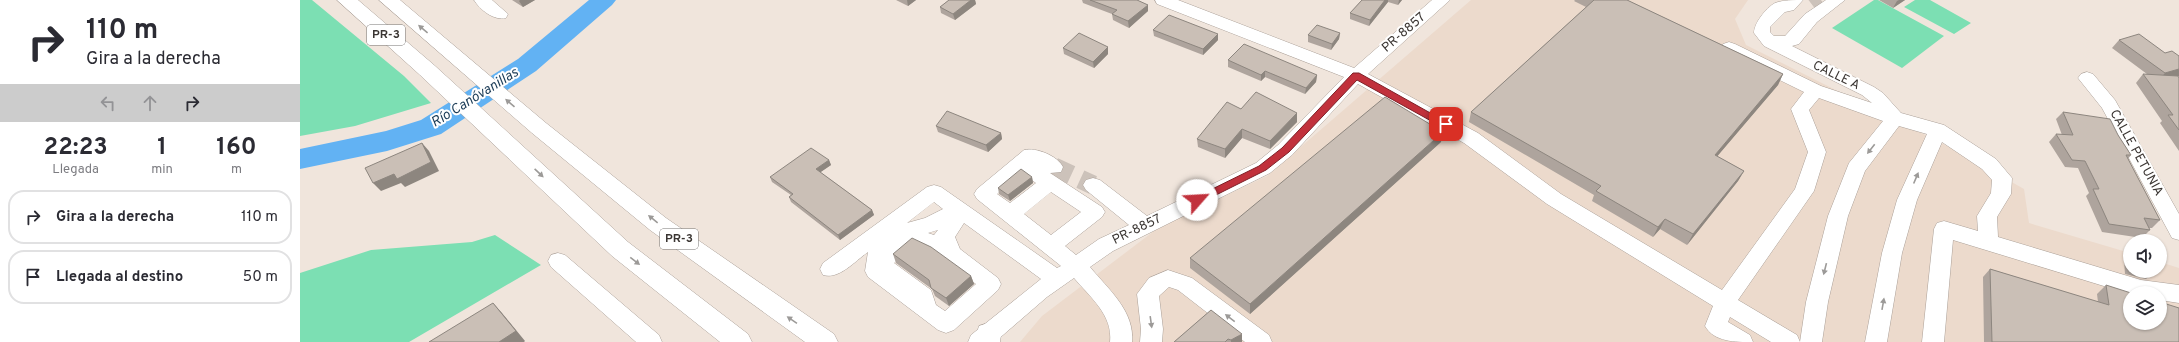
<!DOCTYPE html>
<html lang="es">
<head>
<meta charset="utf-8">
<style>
  body { margin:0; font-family:Overpass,sans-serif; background:#f7f7f7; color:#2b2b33; height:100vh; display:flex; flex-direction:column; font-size:15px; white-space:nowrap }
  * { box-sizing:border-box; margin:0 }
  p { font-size:13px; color:#7c7c81 }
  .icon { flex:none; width:22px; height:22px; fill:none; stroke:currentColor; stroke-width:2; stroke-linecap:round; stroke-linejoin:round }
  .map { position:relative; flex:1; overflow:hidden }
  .side { display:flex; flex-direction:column; background:#fff; width:300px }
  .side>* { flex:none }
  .guide { background:#fff; color:#2b2b33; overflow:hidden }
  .controls { position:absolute; left:1823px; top:234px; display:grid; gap:8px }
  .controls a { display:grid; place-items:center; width:44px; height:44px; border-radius:50%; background:#fff; box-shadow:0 1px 3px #0004; font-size:20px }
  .pin { position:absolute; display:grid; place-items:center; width:34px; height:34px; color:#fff; margin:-17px; border-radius:8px; box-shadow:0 2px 6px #0006 }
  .me { position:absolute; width:44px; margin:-22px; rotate:64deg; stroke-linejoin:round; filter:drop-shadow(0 0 3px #0008) }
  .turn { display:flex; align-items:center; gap:14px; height:84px; padding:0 20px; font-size:18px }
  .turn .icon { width:52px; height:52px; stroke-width:2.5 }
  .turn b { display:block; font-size:28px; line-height:34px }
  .lanes { display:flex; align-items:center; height:38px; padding:0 20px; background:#0003; justify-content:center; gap:20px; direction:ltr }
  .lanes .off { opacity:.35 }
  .eta { display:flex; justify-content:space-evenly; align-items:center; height:68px; text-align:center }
  .eta b { font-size:24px; font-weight:700; line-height:28px }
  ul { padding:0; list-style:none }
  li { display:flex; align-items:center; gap:12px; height:54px; margin:0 8px 6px; padding:0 12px; border:2px solid #e1e1e2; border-radius:16px }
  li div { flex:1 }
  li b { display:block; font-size:15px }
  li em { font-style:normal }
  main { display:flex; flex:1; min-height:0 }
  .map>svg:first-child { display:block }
  .built { fill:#ecdacc; fill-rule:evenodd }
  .green { fill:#7cdfb3 }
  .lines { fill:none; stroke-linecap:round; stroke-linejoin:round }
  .river { fill:#62b2f3; fill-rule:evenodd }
  .minor-tunnel { stroke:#ccc2ba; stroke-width:19; stroke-dasharray:19 10; stroke-linecap:butt }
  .minor-casing { stroke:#aba098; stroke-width:1 }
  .major-casing { stroke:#aba098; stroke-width:1 }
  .minor { fill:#fff; fill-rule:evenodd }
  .major { fill:#fff; fill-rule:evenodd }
  .wall { fill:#aea49d }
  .shaded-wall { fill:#8d867f }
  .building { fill:#cabfb6; stroke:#8d867f }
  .oneway { fill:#9c9a98 }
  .route { fill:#c1313c; stroke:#7d2027 }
  .labels { text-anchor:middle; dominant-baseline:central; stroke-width:4; stroke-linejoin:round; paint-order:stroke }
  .shield { fill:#fff; stroke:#757270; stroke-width:1 }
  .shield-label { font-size:12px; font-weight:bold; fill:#3a3532 }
  .street-label { font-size:13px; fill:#3a3532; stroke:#fff }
  .water-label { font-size:14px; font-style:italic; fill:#1a3b56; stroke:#fff }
</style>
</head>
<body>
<main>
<section class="side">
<div class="guide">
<div class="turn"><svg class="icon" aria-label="right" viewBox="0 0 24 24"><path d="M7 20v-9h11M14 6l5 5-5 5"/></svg><div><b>110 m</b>Gira a la derecha</div></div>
<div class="lanes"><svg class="icon off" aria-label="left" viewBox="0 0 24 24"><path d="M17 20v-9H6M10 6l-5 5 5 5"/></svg><svg class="icon off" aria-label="ahead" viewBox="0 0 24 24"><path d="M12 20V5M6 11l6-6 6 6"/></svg><svg class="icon" aria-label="right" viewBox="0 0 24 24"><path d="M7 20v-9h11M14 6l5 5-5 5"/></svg></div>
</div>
<div class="eta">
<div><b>22:23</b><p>Llegada</p></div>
<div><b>1</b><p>min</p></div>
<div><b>160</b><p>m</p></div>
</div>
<ul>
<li><svg class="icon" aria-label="right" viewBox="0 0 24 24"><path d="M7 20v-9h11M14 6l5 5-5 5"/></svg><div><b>Gira a la derecha</b></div><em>110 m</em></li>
<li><svg class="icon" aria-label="arrive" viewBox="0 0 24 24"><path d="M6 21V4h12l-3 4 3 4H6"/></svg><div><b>Llegada al destino</b></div><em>50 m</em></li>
</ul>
</section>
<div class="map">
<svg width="1879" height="342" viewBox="0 0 1879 342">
  <rect width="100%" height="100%" fill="#f0e5dc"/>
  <path class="built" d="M 1171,0 L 1448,0 L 1435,19 L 1446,45 L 1655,150 L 1724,189 L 1729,223 L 1830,253 L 1830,271 L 1860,271 L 1860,262 L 1879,268 L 1879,342 L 720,342 L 742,316 L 858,228 L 967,176 ZM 1830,293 L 1860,293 L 1860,323 L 1830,323 Z"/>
  <path class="green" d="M 0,0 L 12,0 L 104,76 L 131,103 L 55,126 L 0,136 Z
    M 1574,0 L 1578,0 L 1644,36 L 1602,68 L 1532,28 Z
    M 1615,0 L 1630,0 L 1671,23 L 1654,34 L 1604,7 Z
    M 195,235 L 241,265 L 109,342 L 0,342 L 0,273 L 71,250 L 172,242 Z"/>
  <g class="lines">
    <path class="river" d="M 289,0 L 316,0 L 312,5 L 236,71 L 141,134 L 87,151 L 0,169 L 0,149 L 86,131 L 121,120 L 218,59 Z"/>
    <path class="minor-tunnel" d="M 1513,6 L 1521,0
      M 754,167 L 793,185"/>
    <g class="minor-casing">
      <path id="minor" d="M 174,0 L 192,0 L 208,14 L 206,18 C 194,21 180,10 174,0 Z
        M 855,0 L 878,0 L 1054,68 L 1132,0 L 1150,0 L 1068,74 L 1178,133 L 1261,194 L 1422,290 L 1495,189 L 1508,152 L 1491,109 L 1504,92 L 1423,52 L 1421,48 L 1423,44 L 1429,42 L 1435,44 L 1521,86 L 1572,103 L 1562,95 L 1464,46 L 1454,33 C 1454,23 1466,8 1475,3 C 1483,0 1494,0 1503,0 L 1494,10 L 1485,12 L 1470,27 L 1470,32 L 1474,36 L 1485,36 L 1505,14 L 1526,0 L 1545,0 L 1517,22 L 1499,44 L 1492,46 L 1574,87 L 1583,93 L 1601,113 L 1644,125 L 1696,159 L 1712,178 L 1711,194 L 1697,217 L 1698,237 L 1841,280 L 1879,285 L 1879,303 L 1860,300 L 1860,293 L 1830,294 L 1653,240 L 1644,342 L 1622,342 L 1634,229 L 1637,223 L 1644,221 L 1678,231 L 1677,216 L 1691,193 L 1692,180 L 1682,169 L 1642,142 L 1617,200 L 1602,253 L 1587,342 L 1565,342 L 1582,253 L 1597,200 L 1627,134 L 1599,126 L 1565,171 L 1548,216 L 1528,302 L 1522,342 L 1500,342 L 1506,302 L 1528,216 L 1549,163 L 1583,121 L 1519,98 L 1509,110 L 1526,152 L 1514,191 L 1438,300 L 1497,335 L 1500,342 L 1471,342 L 1430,317 L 1428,322 L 1450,335 L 1453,342 C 1435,342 1414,342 1405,326 L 1413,306 L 1247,204 L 1164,143 L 1058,84 L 992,155 L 970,173 L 813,251 L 790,267 C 808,289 835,311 832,342 L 810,342 C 813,315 790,297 774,278 L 747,297 L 695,342 L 668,342 L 671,335 L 741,279 L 664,223 L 655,237 L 660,249 L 698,278 L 701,284 L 698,290 L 654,330 L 646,333 L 638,330 L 568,277 L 565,271 L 568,252 C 555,261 539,280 523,275 L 520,269 L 523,263 L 627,187 L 634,185 L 641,187 L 757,268 L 761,266 L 677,199 L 674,194 L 677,189 L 724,150 C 736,147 758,156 763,167 L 761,172 L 750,173 L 802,207 L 805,212 L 802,217 L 765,246 L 776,255 L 799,239 L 829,225 L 786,190 L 783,185 L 786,180 L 793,178 L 800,180 L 847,216 L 956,163 L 978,145 L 1044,77 L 857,4 ZM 722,173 L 736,183 L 710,203 L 697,194 ZM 751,192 L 781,212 L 751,235 L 724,214 ZM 634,202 L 643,209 L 625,218 L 607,223 ZM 638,230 L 634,235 L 628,233 ZM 615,245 L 635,254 L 676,284 L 645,311 L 636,305 L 631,290 L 594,263 Z
        M 1787,72 L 1793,74 L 1815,100 L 1879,214 L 1879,240 L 1872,238 L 1802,108 L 1778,78 L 1781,74 Z
        M 258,253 L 265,255 L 359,335 L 362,342 L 336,342 L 251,267 L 248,261 L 251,255 Z
        M 868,270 L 892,278 L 969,335 L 972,342 L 945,342 L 878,290 L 869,287 L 859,296 L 863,329 L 862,342 L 840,342 L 841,329 L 837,294 L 849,278 Z"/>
    </g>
    <g class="major-casing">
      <path id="major" d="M 37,0 L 58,0 L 134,65 L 328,242 L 448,334 L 452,342 L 420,342 L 312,256 L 120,75 Z
        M 79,0 L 100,0 L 246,123 L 366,218 L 534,334 L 538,342 L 505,342 L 350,230 L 232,133 Z
        M 688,323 L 697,326 L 701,334 L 700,342 L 674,342 L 679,326 Z"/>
    </g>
    <use href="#minor" class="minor"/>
    <use href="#major" class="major"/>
  </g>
  <path class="wall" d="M 212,0 L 235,0 L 223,7 Z
    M 596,0 L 616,0 L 608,6 Z
    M 649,0 L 675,0 L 676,4 L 655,20 L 641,13 L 640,7 Z
    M 782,0 L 837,0 L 848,5 L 848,11 L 829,28 L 813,20 L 812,14 L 783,3 Z
    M 1062,0 L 1102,0 L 1098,5 L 1088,2 L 1069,26 L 1050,19 L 1050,13 Z
    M 1275,0 L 1327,0 L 1483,74 L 1478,85 L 1417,156 L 1444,171 L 1438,181 L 1387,245 L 1360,229 L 1353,237 L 1292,201 L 1294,195 L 1169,122 L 1171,112 L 1286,7 L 1274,1 Z
    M 1579,0 L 1605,0 L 1593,8 Z
    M 853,30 L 918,34 L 918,40 L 903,55 L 854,36 Z
    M 1040,33 L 1039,39 L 1031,50 L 1008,42 L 1008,35 Z
    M 1819,40 L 1865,53 L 1879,56 L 1879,76 L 1877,76 L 1879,78 L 1879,151 L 1860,123 L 1862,121 L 1836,83 L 1843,74 L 1847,74 L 1812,48 Z
    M 763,48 L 808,54 L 794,68 L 764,54 Z
    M 928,60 L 1017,75 L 1016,82 L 1005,94 L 965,77 L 961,81 L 928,67 Z
    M 941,109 L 997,113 L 997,122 L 970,149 L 942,138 L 925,158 L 898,147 L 897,139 Z
    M 1763,112 L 1818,135 L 1831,155 L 1828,159 L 1860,220 L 1852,228 L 1849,228 L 1850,230 L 1842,238 L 1802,232 L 1786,196 L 1789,193 L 1778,168 L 1765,167 L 1749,142 L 1756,134 L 1762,135 L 1756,119 Z
    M 636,126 L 701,133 L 702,139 L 688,152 L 638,132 Z
    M 1141,142 L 950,314 L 890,268 L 890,258 Z
    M 529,160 L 531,165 L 520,172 L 572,210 L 574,215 L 540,240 L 491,202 L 489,197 L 491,195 L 472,182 L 470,177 Z
    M 732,177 L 733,183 L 710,201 L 699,194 L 698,188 Z
    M 593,254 L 671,276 L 674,284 L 649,306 L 635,296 L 632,289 L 596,263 Z
    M 1830,254 L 1830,271 L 1852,271 L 1852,273 L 1846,279 L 1825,274 L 1824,260 Z
    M 1690,269 L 1798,302 L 1797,294 L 1806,285 L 1879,342 L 1684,342 L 1683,277 Z
    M 911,310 L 942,342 L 874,342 Z"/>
  <path class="shaded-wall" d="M 220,0 L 235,0 L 223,7 L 219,1 Z
    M 607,0 L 616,0 L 608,6 Z
    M 671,0 L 675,0 L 676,4 L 655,20 L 653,14 Z
    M 1085,0 L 1088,0 L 1088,2 L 1069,26 L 1070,20 Z
    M 1099,0 L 1102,0 L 1098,5 Z
    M 1599,0 L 1605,0 L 1593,8 L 1597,1 Z
    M 848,5 L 848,11 L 829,28 L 828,21 Z
    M 1040,33 L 1039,39 L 1031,50 L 1032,44 Z
    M 918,34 L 918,40 L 903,55 L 903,49 Z
    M 808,47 L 808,54 L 794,68 L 793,62 Z
    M 1879,69 L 1879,76 L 1857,82 L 1865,73 Z
    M 965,71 L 965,77 L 961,81 L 961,75 Z
    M 1483,74 L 1478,85 L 1409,166 L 1415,155 Z
    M 1017,75 L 1016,82 L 1005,94 L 1006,88 Z
    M 997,113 L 997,122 L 970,149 L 970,141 Z
    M 942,129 L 942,138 L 925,158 L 925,149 Z
    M 1143,132 L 1141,142 L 950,314 L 950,304 Z
    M 701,133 L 702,139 L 688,152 L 686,145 Z
    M 122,143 L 129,151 L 139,171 L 105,187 L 101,183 L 81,191 L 73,183 Z
    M 529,160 L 531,165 L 518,174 L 516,169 Z
    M 1444,171 L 1438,181 L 1387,245 L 1393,234 Z
    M 732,177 L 733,183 L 710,201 L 708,195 Z
    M 572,210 L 574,215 L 540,240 L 538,235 Z
    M 1365,219 L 1360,229 L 1353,237 L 1358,227 Z
    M 671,276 L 674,284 L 649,306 L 646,298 Z
    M 193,303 L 202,313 L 225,341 L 224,342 L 199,342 Z
    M 942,334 L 942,342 L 931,342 L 931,340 Z"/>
  <path class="building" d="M 649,0 L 671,0 L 653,14 L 640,7 Z
    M 790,0 L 837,0 L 848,5 L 828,21 L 812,14 L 817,10 Z
    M 1062,0 L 1085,0 L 1070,20 L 1050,13 Z
    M 1294,0 L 1327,0 L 1483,74 L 1415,155 L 1444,171 L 1393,234 L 1365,219 L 1358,227 L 1296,191 L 1301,186 L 1171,112 Z
    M 869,15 L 918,34 L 903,49 L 853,30 Z
    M 1017,25 L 1040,33 L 1032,44 L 1008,35 Z
    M 779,33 L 808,47 L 793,62 L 763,48 Z
    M 1839,34 L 1865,53 L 1872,51 L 1879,56 L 1879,69 L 1865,73 L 1819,40 Z
    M 944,44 L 1017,75 L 1006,88 L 965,71 L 961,75 L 928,60 Z
    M 1843,74 L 1878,76 L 1879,78 L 1879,130 L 1868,115 L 1873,115 Z
    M 956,92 L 997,113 L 970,141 L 942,129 L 925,149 L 897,139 L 927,102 L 941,109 Z
    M 1085,97 L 1143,132 L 950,304 L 890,258 Z
    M 647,111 L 701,133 L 686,145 L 636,126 Z
    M 1763,112 L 1810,119 L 1818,135 L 1831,155 L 1826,155 L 1860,220 L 1844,218 L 1850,230 L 1809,224 L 1793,189 L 1799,189 L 1785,161 L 1772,160 L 1756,134 L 1773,135 Z
    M 122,143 L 131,162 L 97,179 L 94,174 L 73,183 L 65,168 Z
    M 511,148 L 529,160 L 516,169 L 572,210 L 538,235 L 489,197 L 493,194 L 470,177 Z
    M 721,169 L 732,177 L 708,195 L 698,188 Z
    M 612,238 L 631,247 L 671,276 L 646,298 L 631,288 L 629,280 L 593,254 Z
    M 1690,269 L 1809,305 L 1806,285 L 1831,293 L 1830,293 L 1830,323 L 1860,323 L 1860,302 L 1879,308 L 1879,342 L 1692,342 Z
    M 1844,271 L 1852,271 L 1852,273 Z
    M 193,303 L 216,331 L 199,342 L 129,342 Z
    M 911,310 L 942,334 L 931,340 L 928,339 L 925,342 L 874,342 Z"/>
  <defs><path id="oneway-solid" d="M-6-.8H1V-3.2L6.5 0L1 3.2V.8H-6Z"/></defs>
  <g class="oneway">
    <use href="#oneway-solid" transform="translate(123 29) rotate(-140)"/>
    <use href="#oneway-solid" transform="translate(210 103) rotate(-139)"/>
    <use href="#oneway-solid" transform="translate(1571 149) rotate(128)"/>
    <use href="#oneway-solid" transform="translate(239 173) rotate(43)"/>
    <use href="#oneway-solid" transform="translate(1616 178) rotate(-67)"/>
    <use href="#oneway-solid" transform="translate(353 219) rotate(-141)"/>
    <use href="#oneway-solid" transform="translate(335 261) rotate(38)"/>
    <use href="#oneway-solid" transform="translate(1525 269) rotate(104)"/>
    <use href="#oneway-solid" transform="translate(1583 304) rotate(-80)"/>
    <use href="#oneway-solid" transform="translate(930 318) rotate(-142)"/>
    <use href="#oneway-solid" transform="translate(492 320) rotate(-146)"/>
    <use href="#oneway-solid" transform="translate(851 322) rotate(82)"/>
  </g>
  <path class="route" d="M 1053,73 L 1059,73 L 1150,124 L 1149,127 L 1142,127 L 1057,80 L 989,152 L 966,170 L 900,203 L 894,203 L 894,198 L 959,166 L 982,148 Z"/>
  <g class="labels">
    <g class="shield">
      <rect x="67" y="25" width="38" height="20" rx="3"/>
      <rect x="360" y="229" width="38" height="20" rx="3"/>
    </g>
    <g class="shield-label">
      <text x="86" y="35">PR-3</text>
      <text x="379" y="239">PR-3</text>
    </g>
    <g class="street-label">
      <text transform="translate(1104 33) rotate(-41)">PR-8857</text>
      <text transform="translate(1536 76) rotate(26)">CALLE A</text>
      <text transform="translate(1836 153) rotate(61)">CALLE PETUNIA</text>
      <text transform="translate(837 230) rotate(-26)">PR-8857</text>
    </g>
    <g class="water-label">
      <text transform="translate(175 98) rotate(-32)">Río Canóvanillas</text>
    </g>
  </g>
</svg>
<div class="controls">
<a><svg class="icon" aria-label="sound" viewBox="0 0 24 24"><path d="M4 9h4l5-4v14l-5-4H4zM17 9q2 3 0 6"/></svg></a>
<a><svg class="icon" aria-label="layers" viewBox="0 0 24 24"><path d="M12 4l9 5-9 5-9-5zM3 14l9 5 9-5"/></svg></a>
</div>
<div class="pin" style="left:1146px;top:124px;background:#d93025"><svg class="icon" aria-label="arrive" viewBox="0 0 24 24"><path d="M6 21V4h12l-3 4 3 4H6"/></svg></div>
<svg class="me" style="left:897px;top:200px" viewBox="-20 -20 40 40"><circle r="19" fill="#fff"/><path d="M0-13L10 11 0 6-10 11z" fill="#c1313c"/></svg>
</div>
</main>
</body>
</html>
